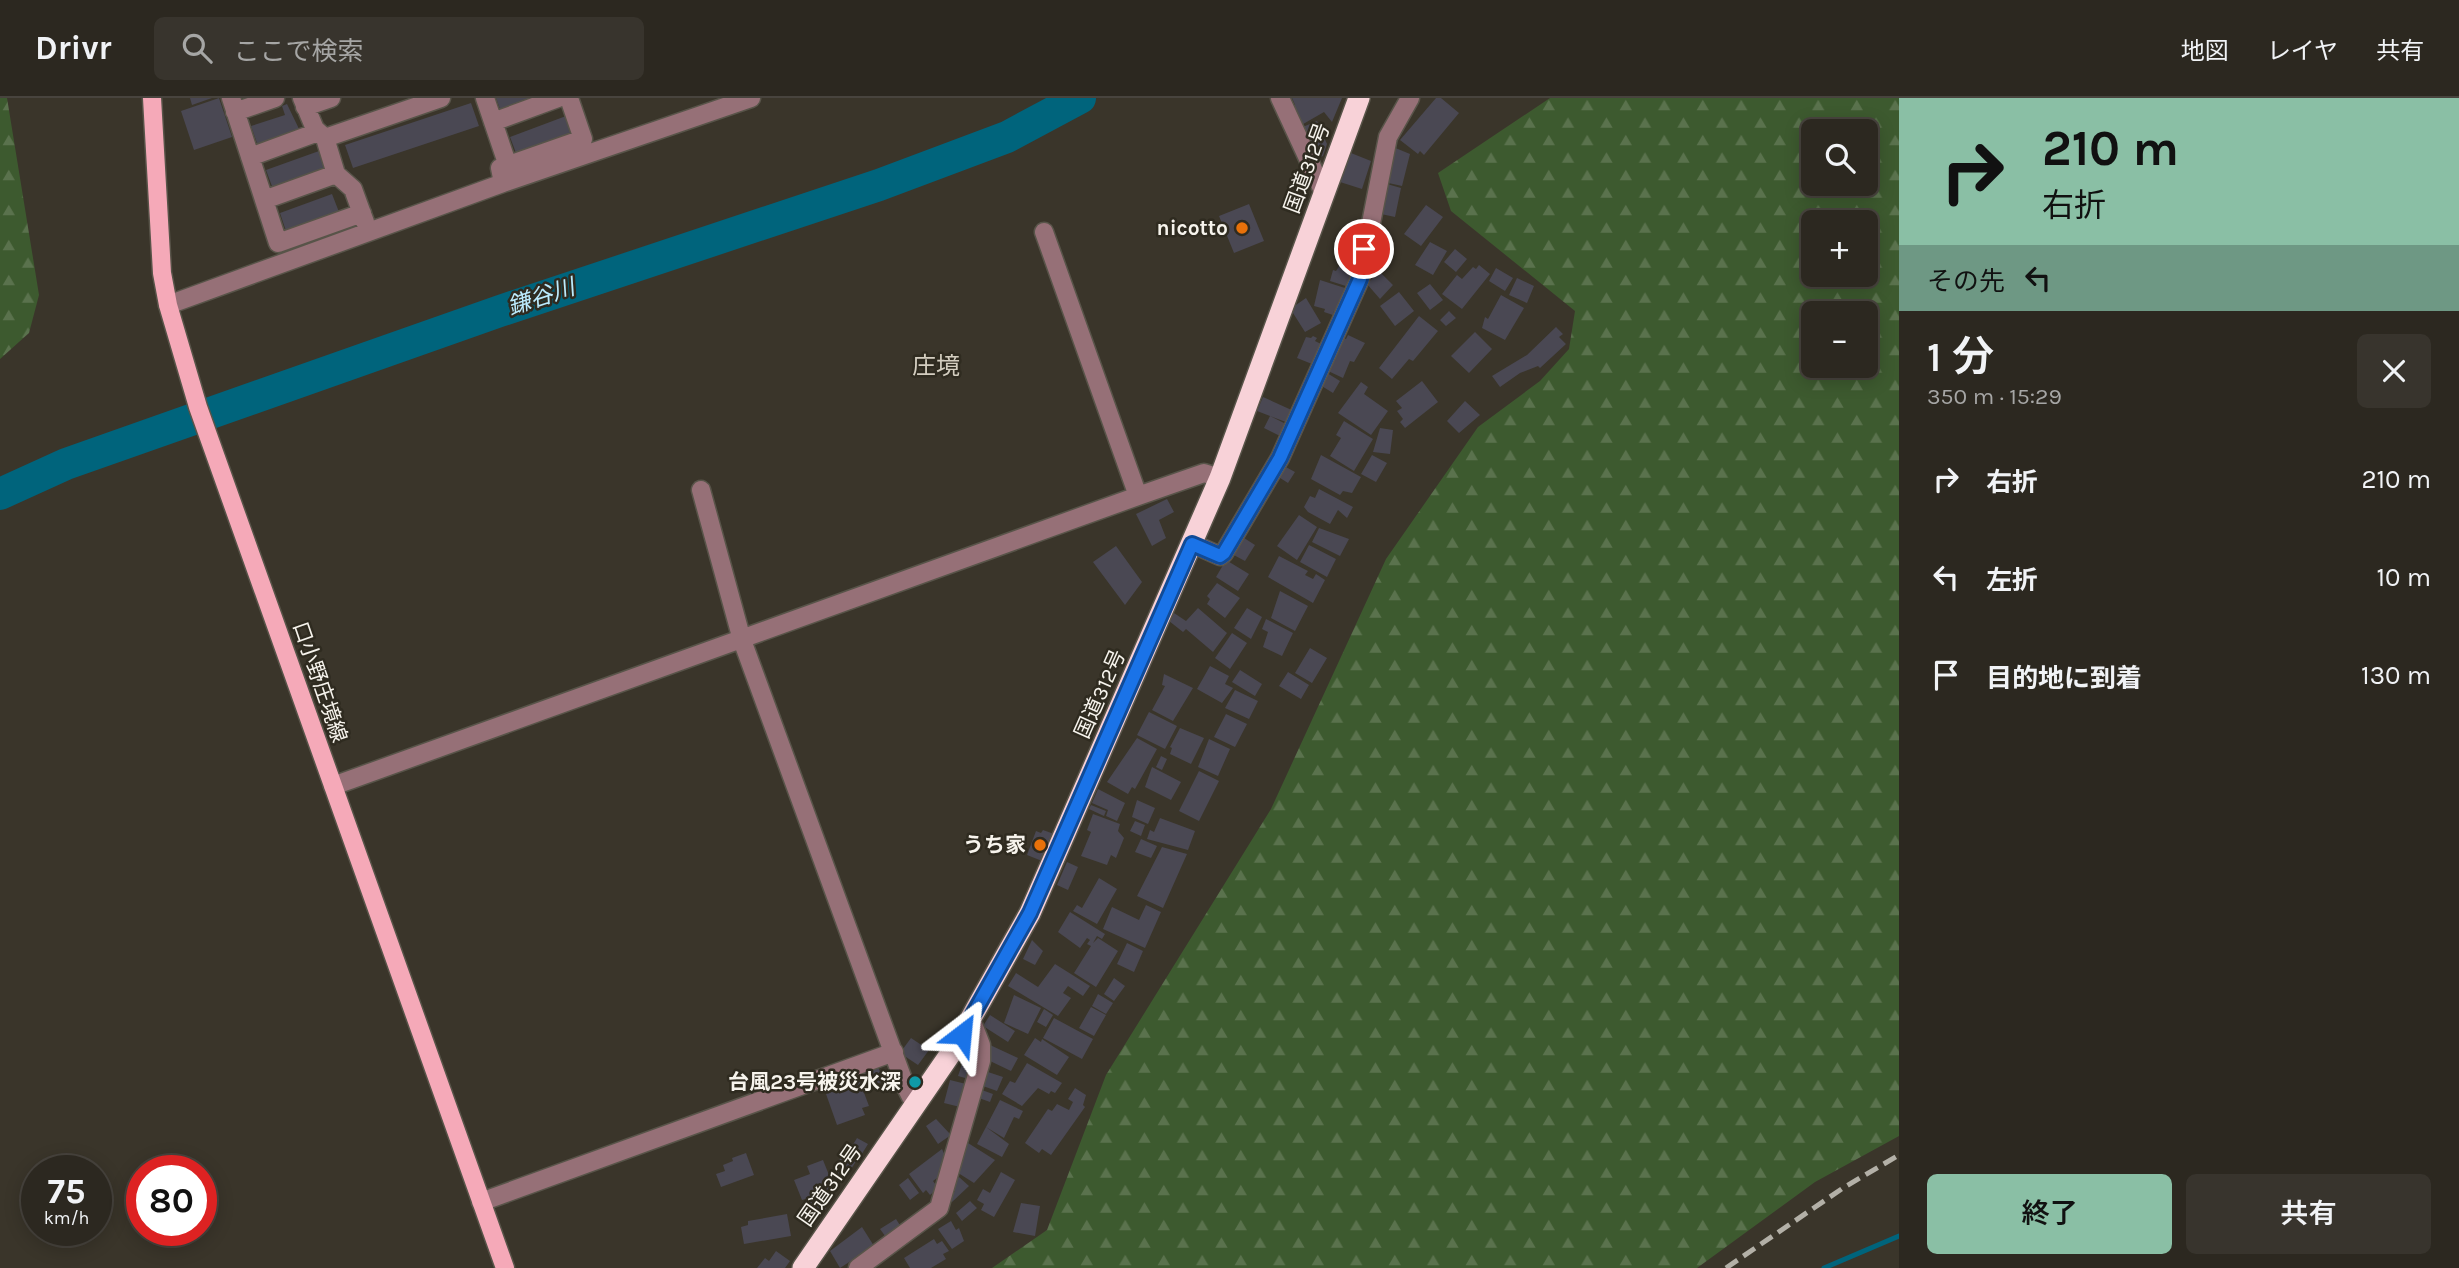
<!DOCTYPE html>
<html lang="ja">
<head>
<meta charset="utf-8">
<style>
  body { margin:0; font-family:Karla,"Noto Sans JP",sans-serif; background:#38342d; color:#f1f3f6; height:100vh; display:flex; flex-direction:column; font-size:26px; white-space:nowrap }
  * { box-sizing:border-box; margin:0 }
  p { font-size:23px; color:#a6a6a5 }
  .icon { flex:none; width:38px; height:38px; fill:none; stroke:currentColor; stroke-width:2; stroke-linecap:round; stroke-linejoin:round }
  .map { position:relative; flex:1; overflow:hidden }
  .details { display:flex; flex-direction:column; background:#2c2820; width:560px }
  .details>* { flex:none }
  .guide { background:#8abfa5; color:#111; overflow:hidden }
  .buttons { position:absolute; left:1801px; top:21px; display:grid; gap:14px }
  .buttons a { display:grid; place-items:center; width:77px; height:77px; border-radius:10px; background:#2c2820; box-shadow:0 4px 18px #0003,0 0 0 2px #48443e; font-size:35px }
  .speed { position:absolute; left:21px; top:1057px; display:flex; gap:14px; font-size:35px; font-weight:700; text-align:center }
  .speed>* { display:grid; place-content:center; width:91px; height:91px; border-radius:50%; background:#2c2820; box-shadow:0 4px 18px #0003,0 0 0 2px #48443e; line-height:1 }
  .speed small { font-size:18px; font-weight:400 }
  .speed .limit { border:10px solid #d22; background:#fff; color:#111 }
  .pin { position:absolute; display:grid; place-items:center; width:60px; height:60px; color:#fff; margin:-30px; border:4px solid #fff; border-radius:50%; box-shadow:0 2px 7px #0007 }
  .me { position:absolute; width:77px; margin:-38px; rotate:29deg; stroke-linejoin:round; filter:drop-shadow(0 0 5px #0008) }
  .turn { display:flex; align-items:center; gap:24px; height:147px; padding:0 28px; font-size:32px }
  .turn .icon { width:91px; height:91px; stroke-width:2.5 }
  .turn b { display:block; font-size:49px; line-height:60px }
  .then { display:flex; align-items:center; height:66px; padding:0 28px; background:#0003; gap:14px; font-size:26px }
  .round { display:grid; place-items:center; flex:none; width:74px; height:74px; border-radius:10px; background:#38342d }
  .headline { display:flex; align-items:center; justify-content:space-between; height:119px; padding:0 28px }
  h1 { font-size:42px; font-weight:600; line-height:52px }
  .button { display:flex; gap:14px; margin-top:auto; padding:14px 28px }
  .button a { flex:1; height:80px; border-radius:10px; background:#8abfa5; color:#111; font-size:28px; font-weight:600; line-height:80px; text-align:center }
  .button a+a { background:#38342d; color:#f1f3f6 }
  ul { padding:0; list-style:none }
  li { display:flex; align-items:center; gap:21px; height:98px; padding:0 28px }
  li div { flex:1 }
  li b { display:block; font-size:26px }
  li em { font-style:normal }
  header { display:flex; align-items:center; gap:42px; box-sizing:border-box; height:98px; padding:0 35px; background:#2c2820; border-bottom:2px solid #48443e }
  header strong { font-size:33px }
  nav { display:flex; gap:38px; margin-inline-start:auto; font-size:24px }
  .search { width:490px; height:63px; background:#38342d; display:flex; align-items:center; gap:18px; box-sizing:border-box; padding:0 24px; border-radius:10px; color:#a6a6a5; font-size:26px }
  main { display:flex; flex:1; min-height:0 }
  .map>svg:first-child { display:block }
  .forest { fill:url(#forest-firs); fill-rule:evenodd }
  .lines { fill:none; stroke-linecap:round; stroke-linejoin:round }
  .stream { stroke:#00647c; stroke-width:5 }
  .river { stroke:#00647c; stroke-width:32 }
  .building { fill:#4a4853 }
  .minor-casing { stroke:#585449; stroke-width:21 }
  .major-casing { stroke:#585449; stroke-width:21 }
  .highway-casing { stroke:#585449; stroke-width:24 }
  .minor { stroke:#967077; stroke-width:18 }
  .major { stroke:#f5a9b8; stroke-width:18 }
  .highway { stroke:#f8d2d8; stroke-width:21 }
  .rail { stroke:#b3b0a7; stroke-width:5; stroke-dasharray:14 7; stroke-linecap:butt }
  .route-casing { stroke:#114b97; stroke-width:18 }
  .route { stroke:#1a73e8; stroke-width:12 }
  .food-dot { fill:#e8710a; stroke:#2f2b20; stroke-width:2.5 }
  .culture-dot { fill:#0f9aa8; stroke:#2f2b20; stroke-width:2.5 }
  .labels { text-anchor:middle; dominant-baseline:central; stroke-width:5; stroke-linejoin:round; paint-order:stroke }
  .street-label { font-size:21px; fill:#f7f4ed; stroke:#2f2b20 }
  .poi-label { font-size:21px; font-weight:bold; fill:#f7f4ed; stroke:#2f2b20; text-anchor:end }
  .water-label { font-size:23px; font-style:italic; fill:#bbebfd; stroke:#2f2b20 }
  .quarter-label { font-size:24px; fill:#d4cec0; stroke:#2f2b20 }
</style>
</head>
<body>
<header>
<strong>Drivr</strong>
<div class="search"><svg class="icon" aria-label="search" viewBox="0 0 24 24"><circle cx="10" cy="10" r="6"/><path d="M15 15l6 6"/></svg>ここで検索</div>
<nav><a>地図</a><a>レイヤ</a><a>共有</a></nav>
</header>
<main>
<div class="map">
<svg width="1899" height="1170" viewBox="0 0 1899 1170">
  <defs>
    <pattern id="forest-firs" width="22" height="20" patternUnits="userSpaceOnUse" patternTransform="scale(1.75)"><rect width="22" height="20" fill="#3d5a2f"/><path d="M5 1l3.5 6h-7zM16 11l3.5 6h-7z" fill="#5a724d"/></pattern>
  </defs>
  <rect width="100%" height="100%" fill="#3a352a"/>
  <path class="forest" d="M 0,0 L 7,0 L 39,197 L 29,235 L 0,261 Z
    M 1550,0 L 1899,0 L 1899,1038 L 1815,1084 L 1697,1170 L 992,1170 L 1047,1132 L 1106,977 L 1271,711 L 1386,461 L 1478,329 L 1540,283 L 1569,251 L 1575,213 L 1451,113 L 1438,75 ZM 1813,33 L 1866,33 L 1866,86 L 1813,86 ZM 1813,124 L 1866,124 L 1866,177 L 1813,177 ZM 1813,215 L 1866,215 L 1866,268 L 1813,268 Z"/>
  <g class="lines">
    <path class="stream" d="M 1824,1170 L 1899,1138"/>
    <path class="river" d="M 0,396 L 66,366 L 500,213 L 879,87 L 1007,39 L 1080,0"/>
  </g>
  <path class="building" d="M 190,0 L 212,0 L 192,7 Z
    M 219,0 L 232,39 L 194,52 L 181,13 Z
    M 496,0 L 532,0 L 500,11 Z
    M 1292,0 L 1342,0 L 1332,24 L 1324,14 L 1298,29 L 1289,9 L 1295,7 Z
    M 1436,0 L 1441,0 L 1459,15 L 1424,57 L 1420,53 L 1418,56 L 1400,42 Z
    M 471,5 L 479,28 L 353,70 L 345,47 Z
    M 287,6 L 300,33 L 258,48 L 251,28 L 285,17 L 282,8 Z
    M 566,18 L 572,35 L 516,55 L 510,39 Z
    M 1317,23 L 1327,46 L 1323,58 L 1311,63 L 1298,31 Z
    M 1393,49 L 1410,56 L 1402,88 L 1384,84 Z
    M 319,53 L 325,72 L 273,91 L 266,72 Z
    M 1351,55 L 1371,63 L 1362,91 L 1340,84 Z
    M 1387,86 L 1401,90 L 1395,119 L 1381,116 Z
    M 332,96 L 339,114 L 286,133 L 280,115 Z
    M 1249,106 L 1264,143 L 1234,155 L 1219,118 Z
    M 1426,107 L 1443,119 L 1421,148 L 1404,136 Z
    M 1430,144 L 1447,153 L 1433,177 L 1415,167 Z
    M 1455,151 L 1467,161 L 1456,174 L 1444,164 Z
    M 1342,164 L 1356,174 L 1349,189 L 1330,183 L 1333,172 L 1336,173 Z
    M 1479,167 L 1490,176 L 1462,211 L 1442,196 L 1457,177 L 1462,181 L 1473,169 L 1476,171 Z
    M 1496,170 L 1513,180 L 1505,193 L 1489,183 Z
    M 1379,173 L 1393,187 L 1380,201 L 1367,186 Z
    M 1517,180 L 1534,188 L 1527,205 L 1509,197 Z
    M 1320,182 L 1348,191 L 1340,214 L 1334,213 L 1333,217 L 1324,214 L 1325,211 L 1314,208 Z
    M 1430,186 L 1443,202 L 1430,212 L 1417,195 Z
    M 1399,194 L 1414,213 L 1395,228 L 1380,208 Z
    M 1501,197 L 1524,210 L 1505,242 L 1482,230 L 1485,219 L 1488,221 Z
    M 1306,200 L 1321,225 L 1305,234 L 1293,215 L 1293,209 Z
    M 1449,213 L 1456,220 L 1446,228 L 1440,222 Z
    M 1419,218 L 1438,233 L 1413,263 L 1409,261 L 1392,281 L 1379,270 Z
    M 1556,229 L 1563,236 L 1559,239 L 1566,246 L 1540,270 L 1538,268 L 1520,275 L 1500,289 L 1492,278 L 1527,257 Z
    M 1475,234 L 1492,251 L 1469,275 L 1451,258 Z
    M 1348,237 L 1365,245 L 1354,264 L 1350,263 L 1343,280 L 1326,272 L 1341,239 L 1346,241 Z
    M 1313,238 L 1317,240 L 1315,243 L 1323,247 L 1312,266 L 1297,260 L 1306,239 L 1311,240 Z
    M 1327,275 L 1340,283 L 1333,295 L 1320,287 Z
    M 1422,283 L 1438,304 L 1405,330 L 1400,324 L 1403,321 L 1397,313 L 1402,310 L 1396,303 Z
    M 1361,284 L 1368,289 L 1364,296 L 1388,313 L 1371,337 L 1338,315 Z
    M 1263,299 L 1296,314 L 1291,326 L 1257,313 Z
    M 1465,303 L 1480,317 L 1459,335 L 1447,323 Z
    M 1270,318 L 1290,328 L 1284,340 L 1264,330 Z
    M 1344,323 L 1373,341 L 1354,373 L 1330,358 L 1341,340 L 1336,337 Z
    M 1380,330 L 1393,332 L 1390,356 L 1373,354 Z
    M 1321,357 L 1361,379 L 1352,395 L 1343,393 L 1340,397 L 1311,381 Z
    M 1372,357 L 1387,365 L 1376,384 L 1361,376 Z
    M 1284,368 L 1295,374 L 1288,385 L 1277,378 Z
    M 1319,391 L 1353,409 L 1347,420 L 1338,412 L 1330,426 L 1308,414 L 1304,409 L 1310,398 L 1315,400 Z
    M 1167,401 L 1174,414 L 1159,422 L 1166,440 L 1152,448 L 1136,416 Z
    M 1299,417 L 1317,429 L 1297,462 L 1277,448 Z
    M 1319,430 L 1349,441 L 1340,458 L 1312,444 Z
    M 1241,438 L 1255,447 L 1245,463 L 1230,455 Z
    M 1309,447 L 1336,461 L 1327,479 L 1300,464 Z
    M 1116,448 L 1142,484 L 1125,507 L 1093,464 Z
    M 1279,458 L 1308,473 L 1305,477 L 1313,481 L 1316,476 L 1325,482 L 1313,505 L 1268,479 Z
    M 1226,462 L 1249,476 L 1238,493 L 1216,479 Z
    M 1217,485 L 1240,500 L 1225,520 L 1207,506 L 1210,501 L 1207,498 Z
    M 1280,493 L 1308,508 L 1295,533 L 1271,520 Z
    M 1198,510 L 1227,535 L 1213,554 L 1186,531 L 1183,534 L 1169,523 L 1174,515 L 1186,523 Z
    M 1247,510 L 1262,519 L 1251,541 L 1234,530 Z
    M 1266,521 L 1293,535 L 1282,558 L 1263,549 L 1268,534 L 1262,531 Z
    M 1232,535 L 1247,545 L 1230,571 L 1215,560 Z
    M 1310,550 L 1327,560 L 1312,585 L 1295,575 Z
    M 1210,568 L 1229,578 L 1225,586 L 1233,590 L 1222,605 L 1197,591 Z
    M 1240,572 L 1262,586 L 1255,598 L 1232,584 Z
    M 1288,574 L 1309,587 L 1301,601 L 1279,588 Z
    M 1164,576 L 1193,590 L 1173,623 L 1152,612 L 1165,588 L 1162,587 Z
    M 1235,592 L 1258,603 L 1249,621 L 1225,610 Z
    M 1149,614 L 1177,628 L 1165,651 L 1137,637 Z
    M 1226,616 L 1247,626 L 1235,649 L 1214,639 Z
    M 1180,630 L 1204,640 L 1191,666 L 1170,656 L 1172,650 L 1170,649 Z
    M 1137,640 L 1157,651 L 1135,691 L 1132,689 L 1128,696 L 1107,684 Z
    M 1209,641 L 1230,651 L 1218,678 L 1198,669 Z
    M 1161,658 L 1167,661 L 1162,672 L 1156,669 Z
    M 1152,669 L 1181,684 L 1171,702 L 1145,689 Z
    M 1199,673 L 1219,683 L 1199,723 L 1179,713 Z
    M 1098,691 L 1125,705 L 1117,723 L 1106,718 L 1108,712 L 1092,705 Z
    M 1137,702 L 1155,710 L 1148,726 L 1132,719 Z
    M 1091,707 L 1106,713 L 1104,718 L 1089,711 Z
    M 1093,716 L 1120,726 L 1118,733 L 1124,740 L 1116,760 L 1111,757 L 1107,767 L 1081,758 L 1091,734 L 1087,732 Z
    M 1160,720 L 1195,733 L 1188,752 L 1147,741 L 1150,732 L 1154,734 Z
    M 1135,723 L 1145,727 L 1141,738 L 1130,733 Z
    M 1043,732 L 1054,736 L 1042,763 L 1027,757 L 1036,733 L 1041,735 Z
    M 1141,741 L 1157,748 L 1151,760 L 1135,754 Z
    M 1162,749 L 1187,756 L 1163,810 L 1137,798 Z
    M 1067,764 L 1078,769 L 1068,792 L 1057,787 Z
    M 1099,780 L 1117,791 L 1097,826 L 1073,813 L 1077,807 L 1082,810 Z
    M 1146,807 L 1161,814 L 1145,850 L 1103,831 L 1112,809 L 1139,822 Z
    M 1070,814 L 1105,836 L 1102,841 L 1097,838 L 1093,845 L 1098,840 L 1118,853 L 1096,889 L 1074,875 L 1091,848 L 1087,846 L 1090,842 L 1087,840 L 1080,850 L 1058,834 Z
    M 1032,842 L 1043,853 L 1035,867 L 1023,861 Z
    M 1127,845 L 1143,853 L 1134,874 L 1117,866 Z
    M 1055,866 L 1090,888 L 1083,898 L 1068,888 L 1063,895 L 1071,900 L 1058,918 L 1008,888 L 1016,875 L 1038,889 Z
    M 1114,880 L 1125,888 L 1114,903 L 1104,896 Z
    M 1098,896 L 1113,905 L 1106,916 L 1092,908 Z
    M 1014,897 L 1041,910 L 1028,936 L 1004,925 Z
    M 1091,909 L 1106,917 L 1094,938 L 1079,930 Z
    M 1044,911 L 1053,917 L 1046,929 L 1037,924 Z
    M 990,917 L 1015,933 L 1008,944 L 983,928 Z
    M 1054,920 L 1093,941 L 1082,961 L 1043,940 Z
    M 911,940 L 929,952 L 918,967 L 900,955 Z
    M 1035,940 L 1041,944 L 1042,941 L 1069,959 L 1057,977 L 1024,957 Z
    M 990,947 L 1018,960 L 1011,973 L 990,963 L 987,959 Z
    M 963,963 L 974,966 L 969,981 L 958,978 Z
    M 1027,965 L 1062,985 L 1055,995 L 1051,993 L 1049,996 L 1038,990 L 1022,1008 L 1002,996 L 1010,983 L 1015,985 Z
    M 878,969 L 884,983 L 868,989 L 863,974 Z
    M 985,973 L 1003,979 L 997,993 L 980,987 Z
    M 950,982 L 966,986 L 960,1009 L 944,1005 Z
    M 860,984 L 869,1008 L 862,1010 L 865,1017 L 837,1027 L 826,996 Z
    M 1075,990 L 1086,997 L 1083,1007 L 1085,1009 L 1051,1057 L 1042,1051 L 1039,1055 L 1025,1045 L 1048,1011 L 1052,1013 L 1057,1006 L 1069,1012 L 1073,1004 L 1068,1001 Z
    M 979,991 L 993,996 L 990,1004 L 976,999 Z
    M 1000,1002 L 1023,1013 L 1019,1021 L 1014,1019 L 1004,1040 L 986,1029 Z
    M 936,1021 L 951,1037 L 938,1046 L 926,1028 Z
    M 986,1029 L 1009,1046 L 1002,1059 L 977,1046 Z
    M 857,1040 L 868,1046 L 860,1059 L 849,1053 Z
    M 968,1045 L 995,1062 L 974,1085 L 955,1073 Z
    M 942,1051 L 947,1062 L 940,1070 L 944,1075 L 933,1083 L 938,1090 L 930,1097 L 926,1092 L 923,1095 L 909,1076 Z
    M 846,1052 L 858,1060 L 845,1081 L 832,1073 Z
    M 746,1055 L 754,1077 L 721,1089 L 716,1076 L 725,1073 L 723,1067 L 733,1063 L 732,1060 Z
    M 823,1062 L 835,1092 L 802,1102 L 794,1082 L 810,1076 L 807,1068 Z
    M 1001,1074 L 1015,1082 L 994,1119 L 981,1112 L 984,1106 L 977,1102 L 983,1091 L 990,1095 Z
    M 959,1079 L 969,1088 L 952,1104 L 948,1101 L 955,1093 L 950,1089 Z
    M 908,1080 L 919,1095 L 910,1102 L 899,1087 Z
    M 821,1100 L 826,1111 L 809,1120 L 804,1107 Z
    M 970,1103 L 977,1110 L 962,1123 L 956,1115 Z
    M 1021,1105 L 1040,1108 L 1035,1138 L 1013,1134 Z
    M 787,1116 L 791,1138 L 744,1146 L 741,1129 L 748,1127 L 748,1123 Z
    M 896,1121 L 903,1132 L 888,1142 L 880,1131 Z
    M 951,1123 L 956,1132 L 959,1130 L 964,1143 L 952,1151 L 938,1131 Z
    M 862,1129 L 874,1148 L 840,1170 L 830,1153 Z
    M 934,1141 L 937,1146 L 942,1143 L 949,1153 L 943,1156 L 946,1161 L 931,1170 L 910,1170 L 904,1160 Z
    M 776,1153 L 790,1163 L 785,1170 L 757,1170 L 765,1160 L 769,1163 Z"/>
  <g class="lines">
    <g class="minor-casing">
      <path id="minor" d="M 231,0 L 278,145 L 362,115
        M 302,0 L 315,31 L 325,40 L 336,76 L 353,91 L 365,124
        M 485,0 L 508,68
        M 1280,0 L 1324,95
        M 305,9 L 331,0
        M 235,14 L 275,0
        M 493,24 L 558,0
        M 325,40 L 441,0
        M 250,59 L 318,34
        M 503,85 L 500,70 L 583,41 L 569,0
        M 264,102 L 336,76
        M 1044,134 L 1138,398
        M 168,207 L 503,85 L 751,0
        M 701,392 L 742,542 L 905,987 L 911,999 L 918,1003
        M 1193,446 L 1220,458 L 1224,455 L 1280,360 L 1360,181 L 1388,39 L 1410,0
        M 333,688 L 1138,398 L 1204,375 L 1220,380
        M 481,1104 L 894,954
        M 858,1170 L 939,1110 L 981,963 L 981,947 L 971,921"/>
    </g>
    <g class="major-casing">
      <path id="major" d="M 152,0 L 162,175 L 168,207 L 198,309 L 505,1170"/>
    </g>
    <g class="highway-casing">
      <path id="highway" d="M 803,1170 L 953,952 L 1030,815 L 1220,380 L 1359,0"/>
    </g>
    <use href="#minor" class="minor"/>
    <use href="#major" class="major"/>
    <use href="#highway" class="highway"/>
    <path class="rail" d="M 1726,1170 L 1843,1090 L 1899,1057"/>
  </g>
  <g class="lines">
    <g class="route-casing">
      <path id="route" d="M 962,936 L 1030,815 L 1192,446 L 1220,458 L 1224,455 L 1280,360 L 1360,181 L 1364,151"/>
    </g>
    <use href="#route" class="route"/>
  </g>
  <g class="food-dot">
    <circle cx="1242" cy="130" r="7"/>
    <circle cx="1040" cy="747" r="7"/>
  </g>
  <circle class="culture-dot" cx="915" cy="984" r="7"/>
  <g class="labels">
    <g class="street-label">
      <text transform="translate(1307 70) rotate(-70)">国道312号</text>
      <text transform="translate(320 584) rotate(71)">口小野庄境線</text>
      <text transform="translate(1100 596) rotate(-66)">国道312号</text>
      <text transform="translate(830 1087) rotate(-55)">国道312号</text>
    </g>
    <g class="poi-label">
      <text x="1228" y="130">nicotto</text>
      <text x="1026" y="747">うち家</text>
      <text x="901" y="984">台風23号被災水深</text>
    </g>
    <g class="water-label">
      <text transform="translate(541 199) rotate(-18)">鎌谷川</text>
    </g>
    <g class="quarter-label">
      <text x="936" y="268">庄境</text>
    </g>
  </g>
</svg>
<div class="buttons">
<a><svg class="icon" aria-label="search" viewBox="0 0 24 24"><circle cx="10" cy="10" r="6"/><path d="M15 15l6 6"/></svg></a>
<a>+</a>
<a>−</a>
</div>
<div class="speed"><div>75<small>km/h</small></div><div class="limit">80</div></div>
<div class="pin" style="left:1364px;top:151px;background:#d93025"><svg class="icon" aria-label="arrive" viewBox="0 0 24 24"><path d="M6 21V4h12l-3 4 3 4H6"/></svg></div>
<svg class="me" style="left:962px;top:936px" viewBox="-20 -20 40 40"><path d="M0-17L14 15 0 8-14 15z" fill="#1a73e8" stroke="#fff" stroke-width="4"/></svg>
</div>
<section class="details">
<div class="guide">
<div class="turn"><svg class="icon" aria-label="right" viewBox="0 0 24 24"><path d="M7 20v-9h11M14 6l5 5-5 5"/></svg><div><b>210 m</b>右折</div></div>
<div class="then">その先<svg class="icon" aria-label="left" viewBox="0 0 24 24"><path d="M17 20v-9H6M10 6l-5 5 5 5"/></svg></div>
</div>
<div class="headline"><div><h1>1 分</h1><p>350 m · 15:29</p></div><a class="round"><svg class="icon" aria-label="close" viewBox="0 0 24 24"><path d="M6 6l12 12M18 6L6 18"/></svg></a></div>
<ul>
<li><svg class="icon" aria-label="right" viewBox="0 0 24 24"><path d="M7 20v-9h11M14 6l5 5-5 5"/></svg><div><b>右折</b></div><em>210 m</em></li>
<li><svg class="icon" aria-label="left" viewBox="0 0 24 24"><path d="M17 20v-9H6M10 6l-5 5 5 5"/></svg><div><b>左折</b></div><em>10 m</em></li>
<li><svg class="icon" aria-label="arrive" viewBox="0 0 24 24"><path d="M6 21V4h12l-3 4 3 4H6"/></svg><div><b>目的地に到着</b></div><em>130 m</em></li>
</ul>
<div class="button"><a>終了</a><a>共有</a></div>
</section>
</main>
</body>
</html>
